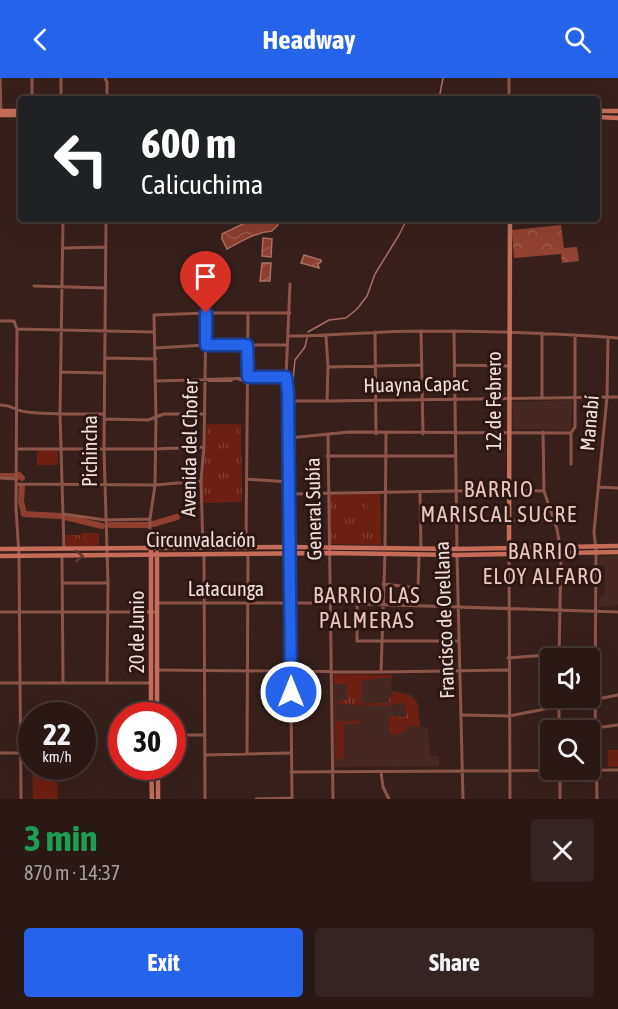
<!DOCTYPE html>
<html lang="en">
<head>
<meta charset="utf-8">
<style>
  body { margin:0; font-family:"Asap Condensed",sans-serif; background:#352522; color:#f1f3f6; height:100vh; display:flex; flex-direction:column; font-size:22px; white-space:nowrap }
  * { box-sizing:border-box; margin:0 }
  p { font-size:20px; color:#a5a0a0 }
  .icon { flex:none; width:33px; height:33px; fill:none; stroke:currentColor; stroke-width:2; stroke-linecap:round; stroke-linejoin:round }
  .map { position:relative; height:721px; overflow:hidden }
  .drawer { display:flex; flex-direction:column; background:#291814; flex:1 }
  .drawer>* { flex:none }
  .guide { position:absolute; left:18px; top:18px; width:582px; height:126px; border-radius:6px; box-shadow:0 6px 24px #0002,0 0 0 2px #453734; background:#202124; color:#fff; overflow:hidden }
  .tools { position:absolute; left:540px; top:570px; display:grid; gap:12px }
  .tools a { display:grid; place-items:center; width:60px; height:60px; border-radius:6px; background:#291814; box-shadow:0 6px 24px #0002,0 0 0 2px #453734; font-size:30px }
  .speed { position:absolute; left:18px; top:624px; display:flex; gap:12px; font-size:30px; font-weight:700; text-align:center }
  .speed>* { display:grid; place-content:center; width:78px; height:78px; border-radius:50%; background:#291814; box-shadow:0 6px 24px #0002,0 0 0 2px #453734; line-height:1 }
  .speed small { font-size:15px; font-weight:400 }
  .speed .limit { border:9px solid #d22; background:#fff; color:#111 }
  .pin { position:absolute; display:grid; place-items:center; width:51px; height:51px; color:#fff; margin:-62px -26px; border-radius:50% 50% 50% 0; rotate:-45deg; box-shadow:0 0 6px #0007 }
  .pin .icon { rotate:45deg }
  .me { position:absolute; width:66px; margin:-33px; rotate:0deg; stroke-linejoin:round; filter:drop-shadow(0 0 4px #0008) }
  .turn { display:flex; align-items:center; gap:21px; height:126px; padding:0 24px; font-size:27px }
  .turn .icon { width:78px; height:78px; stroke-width:2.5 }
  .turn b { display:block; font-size:42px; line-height:51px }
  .round { display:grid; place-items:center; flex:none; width:63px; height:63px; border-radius:6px; background:#352522 }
  .summary { display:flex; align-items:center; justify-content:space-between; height:102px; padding:0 24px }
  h1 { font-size:36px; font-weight:700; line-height:45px; color:#1e9e55 }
  .action { display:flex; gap:12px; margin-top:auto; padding:12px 24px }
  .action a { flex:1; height:69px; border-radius:6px; background:#2563eb; color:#fff; font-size:24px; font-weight:700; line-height:69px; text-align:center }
  .action a+a { background:#352522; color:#f1f3f6 }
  header { display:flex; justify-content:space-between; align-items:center; height:78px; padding:0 24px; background:#2563eb; color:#fff; font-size:27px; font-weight:700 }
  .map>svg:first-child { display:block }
  .built { fill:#442821 }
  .grass { fill:url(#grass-tufts) }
  .forest { fill:url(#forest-crowns) }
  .garden { fill:#6d2011 }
  .water { fill:url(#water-waves); stroke:#ab6f62; stroke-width:1.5 }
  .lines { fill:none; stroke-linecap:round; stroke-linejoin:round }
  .stream { stroke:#ab6f62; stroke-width:1.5 }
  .river { stroke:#8e3f2e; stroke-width:6 }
  .street { stroke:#8d5549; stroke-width:3 }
  .secondary { stroke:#c66d5a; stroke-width:4.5 }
  .oneway { stroke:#63352b }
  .route-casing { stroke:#184099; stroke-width:15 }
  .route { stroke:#2563eb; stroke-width:10 }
  .labels { text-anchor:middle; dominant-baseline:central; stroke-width:6; stroke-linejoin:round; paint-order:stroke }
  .street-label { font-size:20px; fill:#f0e0dc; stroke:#2d1712 }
  .quarter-label { font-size:22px; letter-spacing:1.5px; fill:#e7c7c0; stroke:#2d1712 }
</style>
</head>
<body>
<header><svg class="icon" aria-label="back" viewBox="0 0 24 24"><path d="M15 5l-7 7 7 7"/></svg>Headway<svg class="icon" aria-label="search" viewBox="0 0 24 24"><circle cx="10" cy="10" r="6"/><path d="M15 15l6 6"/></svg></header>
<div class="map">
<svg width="618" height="721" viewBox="0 0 618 721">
  <defs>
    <pattern id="grass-tufts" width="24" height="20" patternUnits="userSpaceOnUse" patternTransform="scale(1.5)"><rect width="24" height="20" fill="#6d2011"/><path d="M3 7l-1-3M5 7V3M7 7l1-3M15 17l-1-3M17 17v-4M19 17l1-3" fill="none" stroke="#824033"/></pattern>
    <pattern id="forest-crowns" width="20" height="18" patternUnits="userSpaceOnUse" patternTransform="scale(1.5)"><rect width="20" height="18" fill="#924231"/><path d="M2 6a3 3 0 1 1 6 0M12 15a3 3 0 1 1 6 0" fill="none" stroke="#a25d4e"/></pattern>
    <pattern id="water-waves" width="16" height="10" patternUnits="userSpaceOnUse" patternTransform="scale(1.5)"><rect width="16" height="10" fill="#8e3f2e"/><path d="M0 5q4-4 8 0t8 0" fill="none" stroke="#9e5a4c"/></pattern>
  </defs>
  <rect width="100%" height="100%" fill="#37201b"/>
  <path class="built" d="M 572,322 L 571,352 L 513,351 L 512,324 Z
    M 618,477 L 618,527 L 599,529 L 599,519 L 605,517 L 605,488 L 599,487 L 598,479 Z
    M 331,597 L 392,597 L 391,612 L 413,617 L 418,637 L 417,641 L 422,649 L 428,650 L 430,677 L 439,678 L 439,688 L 333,689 Z"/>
  <path class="grass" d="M 207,346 L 241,346 L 242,424 L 203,425 L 202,401 L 204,395 Z
    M 380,416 L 381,467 L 329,466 L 328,417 Z
    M 66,457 L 80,457 L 81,468 L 66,468 Z
    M 334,596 L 392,597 L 392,600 L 374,600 L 373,602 L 361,602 L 361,625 L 388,625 L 388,628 L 338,626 L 338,622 L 347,622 L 347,606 L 334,606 Z
    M 393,613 C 422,621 417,620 420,648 L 407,649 L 406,646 L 406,653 L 401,653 L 401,656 L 390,657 L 389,638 L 406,639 L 406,628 L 404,628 L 403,625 L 389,627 L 389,619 L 394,618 Z
    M 335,643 L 361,643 L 361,645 L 344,646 L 344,681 L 336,681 Z"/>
  <path class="forest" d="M 561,147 L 564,170 L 577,169 L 579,183 L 562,185 L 561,176 L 514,180 L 512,152 Z"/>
  <path class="garden" d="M 37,372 L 58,372 L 58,387 L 37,387 Z
    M 367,420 L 380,420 L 381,440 L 368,440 Z
    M 81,455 L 99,455 L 99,468 L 81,468 Z
    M 608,672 L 618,672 L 618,689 L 608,689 Z
    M 32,689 L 57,689 L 58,721 L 33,721 Z"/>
  <path class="water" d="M 253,141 L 277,141 L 278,147 L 272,153 C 254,155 242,163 227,171 L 222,161 L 222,156 Z
    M 263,160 L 272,161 L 271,179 L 262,178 Z
    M 304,177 L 321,182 L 321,184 L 318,186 L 319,190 L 301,185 Z
    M 262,185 L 271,185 L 270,203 L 260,203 Z"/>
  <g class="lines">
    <path class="stream" d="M 439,21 L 443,0
      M 308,254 L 329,242 L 346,240 L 357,231 L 367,218 L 375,196 L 399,157 L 407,141
      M 239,302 L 245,303
      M 208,303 L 232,303
      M 250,303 L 284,304
      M 288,304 L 293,302 L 295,282 L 305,269 L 307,260"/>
    <path class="river" d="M 19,397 L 22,400
      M 0,398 L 15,398
      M 22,408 L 21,423 L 24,436 L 60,438
      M 65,439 L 102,448
      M 153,446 L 177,439
      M 110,447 L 148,447"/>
    <path class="street" d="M 0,0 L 1,33
      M 32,0 L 32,21
      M 61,0 L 61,21
      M 105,0 L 107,4 L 107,21
      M 509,21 L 509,0
      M 63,141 L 60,336 L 64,471
      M 106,141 L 104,372 L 108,505 L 107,605
      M 64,170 L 106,169
      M 290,206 L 286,299 L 288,315 L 292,721
      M 34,208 L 106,210
      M 0,243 L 14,243 L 17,251 L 16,429 L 19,478 L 21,721
      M 17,251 L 153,254
      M 421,253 L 423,356
      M 454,253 L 457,470
      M 375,254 L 376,356
      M 542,255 L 542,320
      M 288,258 C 333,258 377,253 421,253 C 487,253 552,255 618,260
      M 326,258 L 328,289 L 327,322
      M 155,270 L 206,267 L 287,267
      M 105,280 L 156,281
      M 454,287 L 508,288
      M 328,289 L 422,287
      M 61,294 L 104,295
      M 157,303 L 286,299
      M 289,320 L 293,323 L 327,323 L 618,319
      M 0,327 C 14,327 15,333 27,334 C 52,337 79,336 104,336
      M 104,341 L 148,342 L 164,336 L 205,336
      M 543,354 L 544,413 L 557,451 L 561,475 L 559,580
      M 328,357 L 333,721
      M 289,360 L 349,354 L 571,355
      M 18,371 L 155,371 L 204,369
      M 327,378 L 454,378
      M 571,386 L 571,355 L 575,349 L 575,257
      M 0,400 L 17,401
      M 247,401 L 289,404
      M 17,406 L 155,407 L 201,403
      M 598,409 L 618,410
      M 420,415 L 421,470
      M 290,416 L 508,412 L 544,413
      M 63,436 L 105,442 L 150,441
      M 509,443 L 553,442
      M 246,469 L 248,235
      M 385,469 L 386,356
      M 150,470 L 150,441 L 155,407 L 156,340 L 154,237 L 206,235 L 290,235
      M 203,470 L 201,403 L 204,369 L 206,235
      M 509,471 L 510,721
      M 204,476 L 205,721
      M 457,477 L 463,721
      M 62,478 L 63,605
      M 62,505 L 108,505
      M 383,506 L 418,510 L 419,477
      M 157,525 L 330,525 L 618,534
      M 357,526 L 357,563 L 459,563
      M 0,534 L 157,534
      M 508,580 L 559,576
      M 157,592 L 381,594 L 508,592
      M 381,594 L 385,476
      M 0,605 L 151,605
      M 559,620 L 559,652
      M 463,637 L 509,638 L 618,617
      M 595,650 L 618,647
      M 172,657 L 205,657
      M 0,675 L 21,675
      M 247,676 L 248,476
      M 205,677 L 290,675
      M 560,693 L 560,721
      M 291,694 L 618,692
      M 381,694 L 383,709 L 389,721
      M 256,721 L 292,720
      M 597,721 L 595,622 L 596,473 L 594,454 L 607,319 L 608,259"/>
    <path class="secondary" d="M 0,33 L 21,33
      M 597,33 L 618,33
      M 0,37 L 21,37
      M 597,39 L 618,40
      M 0,471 L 289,469 L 457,471 L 618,468
      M 509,471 L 510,141
      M 157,475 L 157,638
      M 0,478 L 328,475 L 457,477 L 618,474
      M 151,638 L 151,473
      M 151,688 L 152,721
      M 158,688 L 158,721"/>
  </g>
  <defs><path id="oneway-chevron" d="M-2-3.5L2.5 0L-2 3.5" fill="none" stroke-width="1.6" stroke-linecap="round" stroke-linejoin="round" transform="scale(1.5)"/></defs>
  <use class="oneway" href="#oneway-chevron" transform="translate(79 478) rotate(-1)"/>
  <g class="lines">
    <g class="route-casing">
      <path id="route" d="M 206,235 L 206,267 L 247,267 L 248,299 L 286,299 L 288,315 L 291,614"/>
    </g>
    <use href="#route" class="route"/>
  </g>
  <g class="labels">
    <g class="street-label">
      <text transform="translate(416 306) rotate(-1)">Huayna Capac</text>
      <text transform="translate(493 323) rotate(-90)">12 de Febrero</text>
      <text transform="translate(589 345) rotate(-85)">Manabí</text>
      <text transform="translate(189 370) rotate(-89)">Avenida del Chofer</text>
      <text transform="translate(89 373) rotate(-90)">Pichincha</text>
      <text transform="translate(313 431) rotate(-91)">General Subía</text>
      <text x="201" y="461">Circunvalación</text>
      <text x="226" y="510">Latacunga</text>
      <text transform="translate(444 542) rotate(-92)">Francisco de Orellana</text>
      <text transform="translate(136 554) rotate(-90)">20 de Junio</text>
    </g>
    <g class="quarter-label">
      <text x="499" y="411">BARRIO<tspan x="499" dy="25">MARISCAL SUCRE</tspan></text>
      <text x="543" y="473">BARRIO<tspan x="543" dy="25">ELOY ALFARO</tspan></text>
      <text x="367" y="517">BARRIO LAS<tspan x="367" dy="25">PALMERAS</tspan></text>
    </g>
  </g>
</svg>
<div class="tools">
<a><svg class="icon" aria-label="sound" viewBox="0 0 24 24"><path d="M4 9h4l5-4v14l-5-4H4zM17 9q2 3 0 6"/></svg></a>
<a><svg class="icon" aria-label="search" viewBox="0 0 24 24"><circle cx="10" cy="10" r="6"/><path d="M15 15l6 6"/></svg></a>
</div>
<div class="speed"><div>22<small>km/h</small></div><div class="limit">30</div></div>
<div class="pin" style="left:206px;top:235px;background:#d93025"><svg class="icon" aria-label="arrive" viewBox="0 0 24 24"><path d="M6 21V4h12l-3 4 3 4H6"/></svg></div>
<svg class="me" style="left:291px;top:614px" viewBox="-20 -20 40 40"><circle r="17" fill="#2563eb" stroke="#fff" stroke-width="3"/><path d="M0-11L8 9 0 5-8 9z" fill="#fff"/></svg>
<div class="guide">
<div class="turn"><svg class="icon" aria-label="left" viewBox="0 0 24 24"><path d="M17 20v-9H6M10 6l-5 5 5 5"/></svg><div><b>600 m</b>Calicuchima</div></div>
</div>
</div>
<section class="drawer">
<div class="summary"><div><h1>3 min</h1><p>870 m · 14:37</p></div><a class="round"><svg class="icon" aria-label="close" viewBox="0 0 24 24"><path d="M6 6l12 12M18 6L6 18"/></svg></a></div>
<div class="action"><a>Exit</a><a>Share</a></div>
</section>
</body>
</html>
